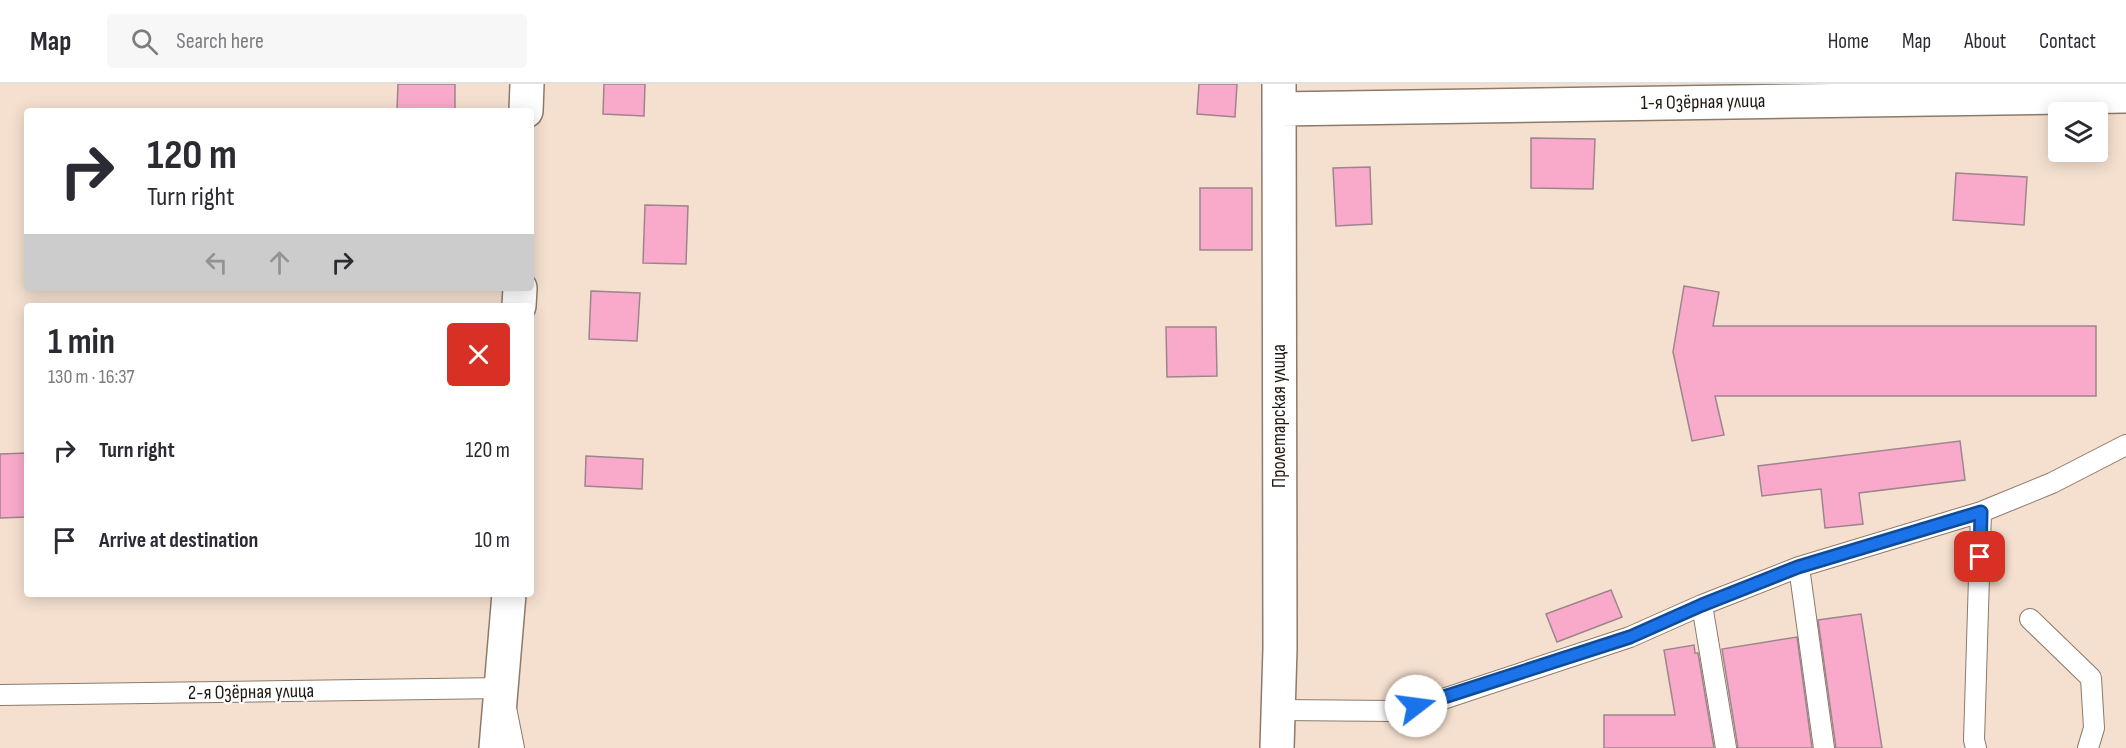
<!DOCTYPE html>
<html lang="en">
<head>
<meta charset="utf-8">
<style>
  body { margin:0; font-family:"Sofia Sans Condensed",sans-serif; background:#f7f7f7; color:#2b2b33; height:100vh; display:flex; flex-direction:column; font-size:22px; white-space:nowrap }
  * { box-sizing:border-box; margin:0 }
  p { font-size:20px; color:#7c7c81 }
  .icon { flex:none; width:33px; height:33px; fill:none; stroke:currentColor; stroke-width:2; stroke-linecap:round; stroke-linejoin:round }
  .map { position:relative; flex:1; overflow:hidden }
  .side { position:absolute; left:24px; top:219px; width:510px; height:294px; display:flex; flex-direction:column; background:#fff; border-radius:6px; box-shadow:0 3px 15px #0003 }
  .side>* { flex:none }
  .banner { position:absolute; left:24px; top:24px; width:510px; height:183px; border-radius:6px; box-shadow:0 3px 15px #0003; background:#fff; color:#2b2b33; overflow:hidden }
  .buttons { position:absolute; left:2048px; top:18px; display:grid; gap:12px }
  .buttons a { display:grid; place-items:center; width:60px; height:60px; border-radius:6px; background:#fff; box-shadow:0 3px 15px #0003; font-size:30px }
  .pin { position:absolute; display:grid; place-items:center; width:51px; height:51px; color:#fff; margin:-26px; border-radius:12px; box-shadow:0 3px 9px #0006 }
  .me { position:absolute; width:66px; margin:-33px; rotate:75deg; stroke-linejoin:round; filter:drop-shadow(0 0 4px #0008) }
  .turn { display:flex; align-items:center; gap:21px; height:126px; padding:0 24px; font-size:27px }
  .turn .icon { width:78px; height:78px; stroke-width:2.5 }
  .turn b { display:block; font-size:42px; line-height:51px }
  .lanes { display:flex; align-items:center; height:57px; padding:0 24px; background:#0003; justify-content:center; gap:30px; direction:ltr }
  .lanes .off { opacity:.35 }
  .round { display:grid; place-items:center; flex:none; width:63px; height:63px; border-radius:6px; background:#f7f7f7 }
  .overview { display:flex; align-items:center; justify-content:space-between; height:102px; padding:0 24px }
  h1 { font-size:36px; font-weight:700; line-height:45px }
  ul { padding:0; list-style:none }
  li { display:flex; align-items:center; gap:18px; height:90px; padding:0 24px }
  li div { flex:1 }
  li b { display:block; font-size:22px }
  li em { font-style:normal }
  header { display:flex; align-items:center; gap:36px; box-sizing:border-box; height:84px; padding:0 30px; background:#fff; border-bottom:2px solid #e1e1e2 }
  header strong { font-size:28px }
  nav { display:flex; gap:33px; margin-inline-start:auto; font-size:21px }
  .search { width:420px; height:54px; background:#f7f7f7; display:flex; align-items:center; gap:15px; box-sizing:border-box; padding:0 21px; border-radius:6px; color:#7c7c81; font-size:22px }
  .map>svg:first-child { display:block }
  .building { fill:#f9aaca; stroke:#9d858e; stroke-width:1.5 }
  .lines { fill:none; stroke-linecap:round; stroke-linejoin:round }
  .lane-casing { stroke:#8c7a6b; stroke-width:22 }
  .street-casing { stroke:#8c7a6b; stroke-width:36 }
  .lane { stroke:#fff; stroke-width:20 }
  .street { stroke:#fff; stroke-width:33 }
  .route-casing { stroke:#114b97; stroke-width:15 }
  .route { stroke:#1a73e8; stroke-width:10 }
  .labels { text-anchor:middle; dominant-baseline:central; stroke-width:4.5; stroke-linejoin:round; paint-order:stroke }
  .street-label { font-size:20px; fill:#201913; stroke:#fff }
</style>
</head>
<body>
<header>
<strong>Map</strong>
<div class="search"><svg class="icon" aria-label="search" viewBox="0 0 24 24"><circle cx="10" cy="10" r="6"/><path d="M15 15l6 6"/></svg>Search here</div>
<nav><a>Home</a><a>Map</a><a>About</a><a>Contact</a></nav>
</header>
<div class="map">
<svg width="2126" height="664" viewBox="0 0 2126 664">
  <rect width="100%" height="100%" fill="#f5e0cf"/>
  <path class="building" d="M 398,0 L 455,0 L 455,27 L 397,27 Z
    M 604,0 L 645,0 L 644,32 L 603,30 Z
    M 1199,0 L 1237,0 L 1235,33 L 1197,30 Z
    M 1531,54 L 1595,55 L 1593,105 L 1531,104 Z
    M 1370,83 L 1372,140 L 1336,142 L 1333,84 Z
    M 1956,89 L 2027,93 L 2024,141 L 1953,136 Z
    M 1200,104 L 1252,104 L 1252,166 L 1200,166 Z
    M 645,121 L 688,122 L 686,180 L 643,179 Z
    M 1684,202 L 1719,208 L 1713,242 L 2096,242 L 2096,312 L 1715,312 L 1724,351 L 1692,357 L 1673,268 Z
    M 591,207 L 640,209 L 637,257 L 589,255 Z
    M 1166,243 L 1216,243 L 1217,292 L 1167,293 Z
    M 1960,357 L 1965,396 L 1859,409 L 1863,440 L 1825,444 L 1821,405 L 1762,412 L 1758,382 Z
    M 27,369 L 27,433 L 0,434 L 0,370 Z
    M 586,372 L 643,375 L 642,405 L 585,402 Z
    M 1611,506 L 1622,533 L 1557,558 L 1546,530 Z
    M 1861,530 L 1882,664 L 1836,664 L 1818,536 Z
    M 1797,553 L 1812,664 L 1738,664 L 1722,565 Z
    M 1694,561 L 1695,569 L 1698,569 L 1714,664 L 1604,664 L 1604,631 L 1675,631 L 1664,566 Z"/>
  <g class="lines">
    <g class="lane-casing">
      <path id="lane" d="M 1799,483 L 1824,664
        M 1702,521 L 1726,664
        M 2030,535 L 2091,594 L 2094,644 L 2088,664
        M 0,611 L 502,604 L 514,664
        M 1279,626 L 1396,627 L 1437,617 L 1630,553 L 1702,521 L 1799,483 L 1981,428 L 2052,399 L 2126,361
        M 1976,664 L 1974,656 L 1981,428"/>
    </g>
    <g class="street-casing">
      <path id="street" d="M 1279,25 L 2126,12
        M 526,27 L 527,0
        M 519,222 L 520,204
        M 496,664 L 509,510
        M 1277,664 L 1280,565 L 1279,0"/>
    </g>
    <use href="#lane" class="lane"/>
    <use href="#street" class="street"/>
  </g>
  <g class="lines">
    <g class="route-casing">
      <path id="route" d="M 1416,622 L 1630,553 L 1702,521 L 1798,483 L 1981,428 L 1980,473"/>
    </g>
    <use href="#route" class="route"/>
  </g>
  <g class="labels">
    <g class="street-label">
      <text transform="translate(1703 18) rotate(-1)">1-я Озёрная улица</text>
      <text transform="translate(1279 332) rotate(-90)">Пролетарская улица</text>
      <text transform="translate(251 608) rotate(-1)">2-я Озёрная улица</text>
    </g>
  </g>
</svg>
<div class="buttons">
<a><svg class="icon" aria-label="layers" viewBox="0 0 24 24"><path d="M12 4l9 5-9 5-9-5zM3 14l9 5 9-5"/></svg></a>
</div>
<div class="pin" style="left:1980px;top:473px;background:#d93025"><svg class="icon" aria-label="arrive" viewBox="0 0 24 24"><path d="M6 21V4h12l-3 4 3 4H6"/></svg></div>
<svg class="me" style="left:1416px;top:622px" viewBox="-20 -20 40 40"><circle r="19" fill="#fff"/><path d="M0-13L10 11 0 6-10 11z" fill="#1a73e8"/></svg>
<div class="banner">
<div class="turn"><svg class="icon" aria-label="right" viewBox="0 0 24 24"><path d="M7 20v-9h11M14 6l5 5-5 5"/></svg><div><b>120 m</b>Turn right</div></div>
<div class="lanes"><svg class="icon off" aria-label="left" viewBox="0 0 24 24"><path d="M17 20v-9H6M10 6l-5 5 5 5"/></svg><svg class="icon off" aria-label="ahead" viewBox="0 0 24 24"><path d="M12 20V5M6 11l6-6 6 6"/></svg><svg class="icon" aria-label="right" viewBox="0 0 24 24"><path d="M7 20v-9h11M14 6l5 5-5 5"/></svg></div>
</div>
<section class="side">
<div class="overview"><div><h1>1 min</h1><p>130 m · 16:37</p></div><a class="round" style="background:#d93025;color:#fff"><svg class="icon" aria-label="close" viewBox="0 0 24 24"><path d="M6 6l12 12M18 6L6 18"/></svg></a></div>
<ul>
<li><svg class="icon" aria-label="right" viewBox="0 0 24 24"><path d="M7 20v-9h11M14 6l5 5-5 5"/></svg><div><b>Turn right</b></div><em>120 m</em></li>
<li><svg class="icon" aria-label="arrive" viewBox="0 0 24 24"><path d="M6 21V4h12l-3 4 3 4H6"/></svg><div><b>Arrive at destination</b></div><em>10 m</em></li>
</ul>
</section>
</div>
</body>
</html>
